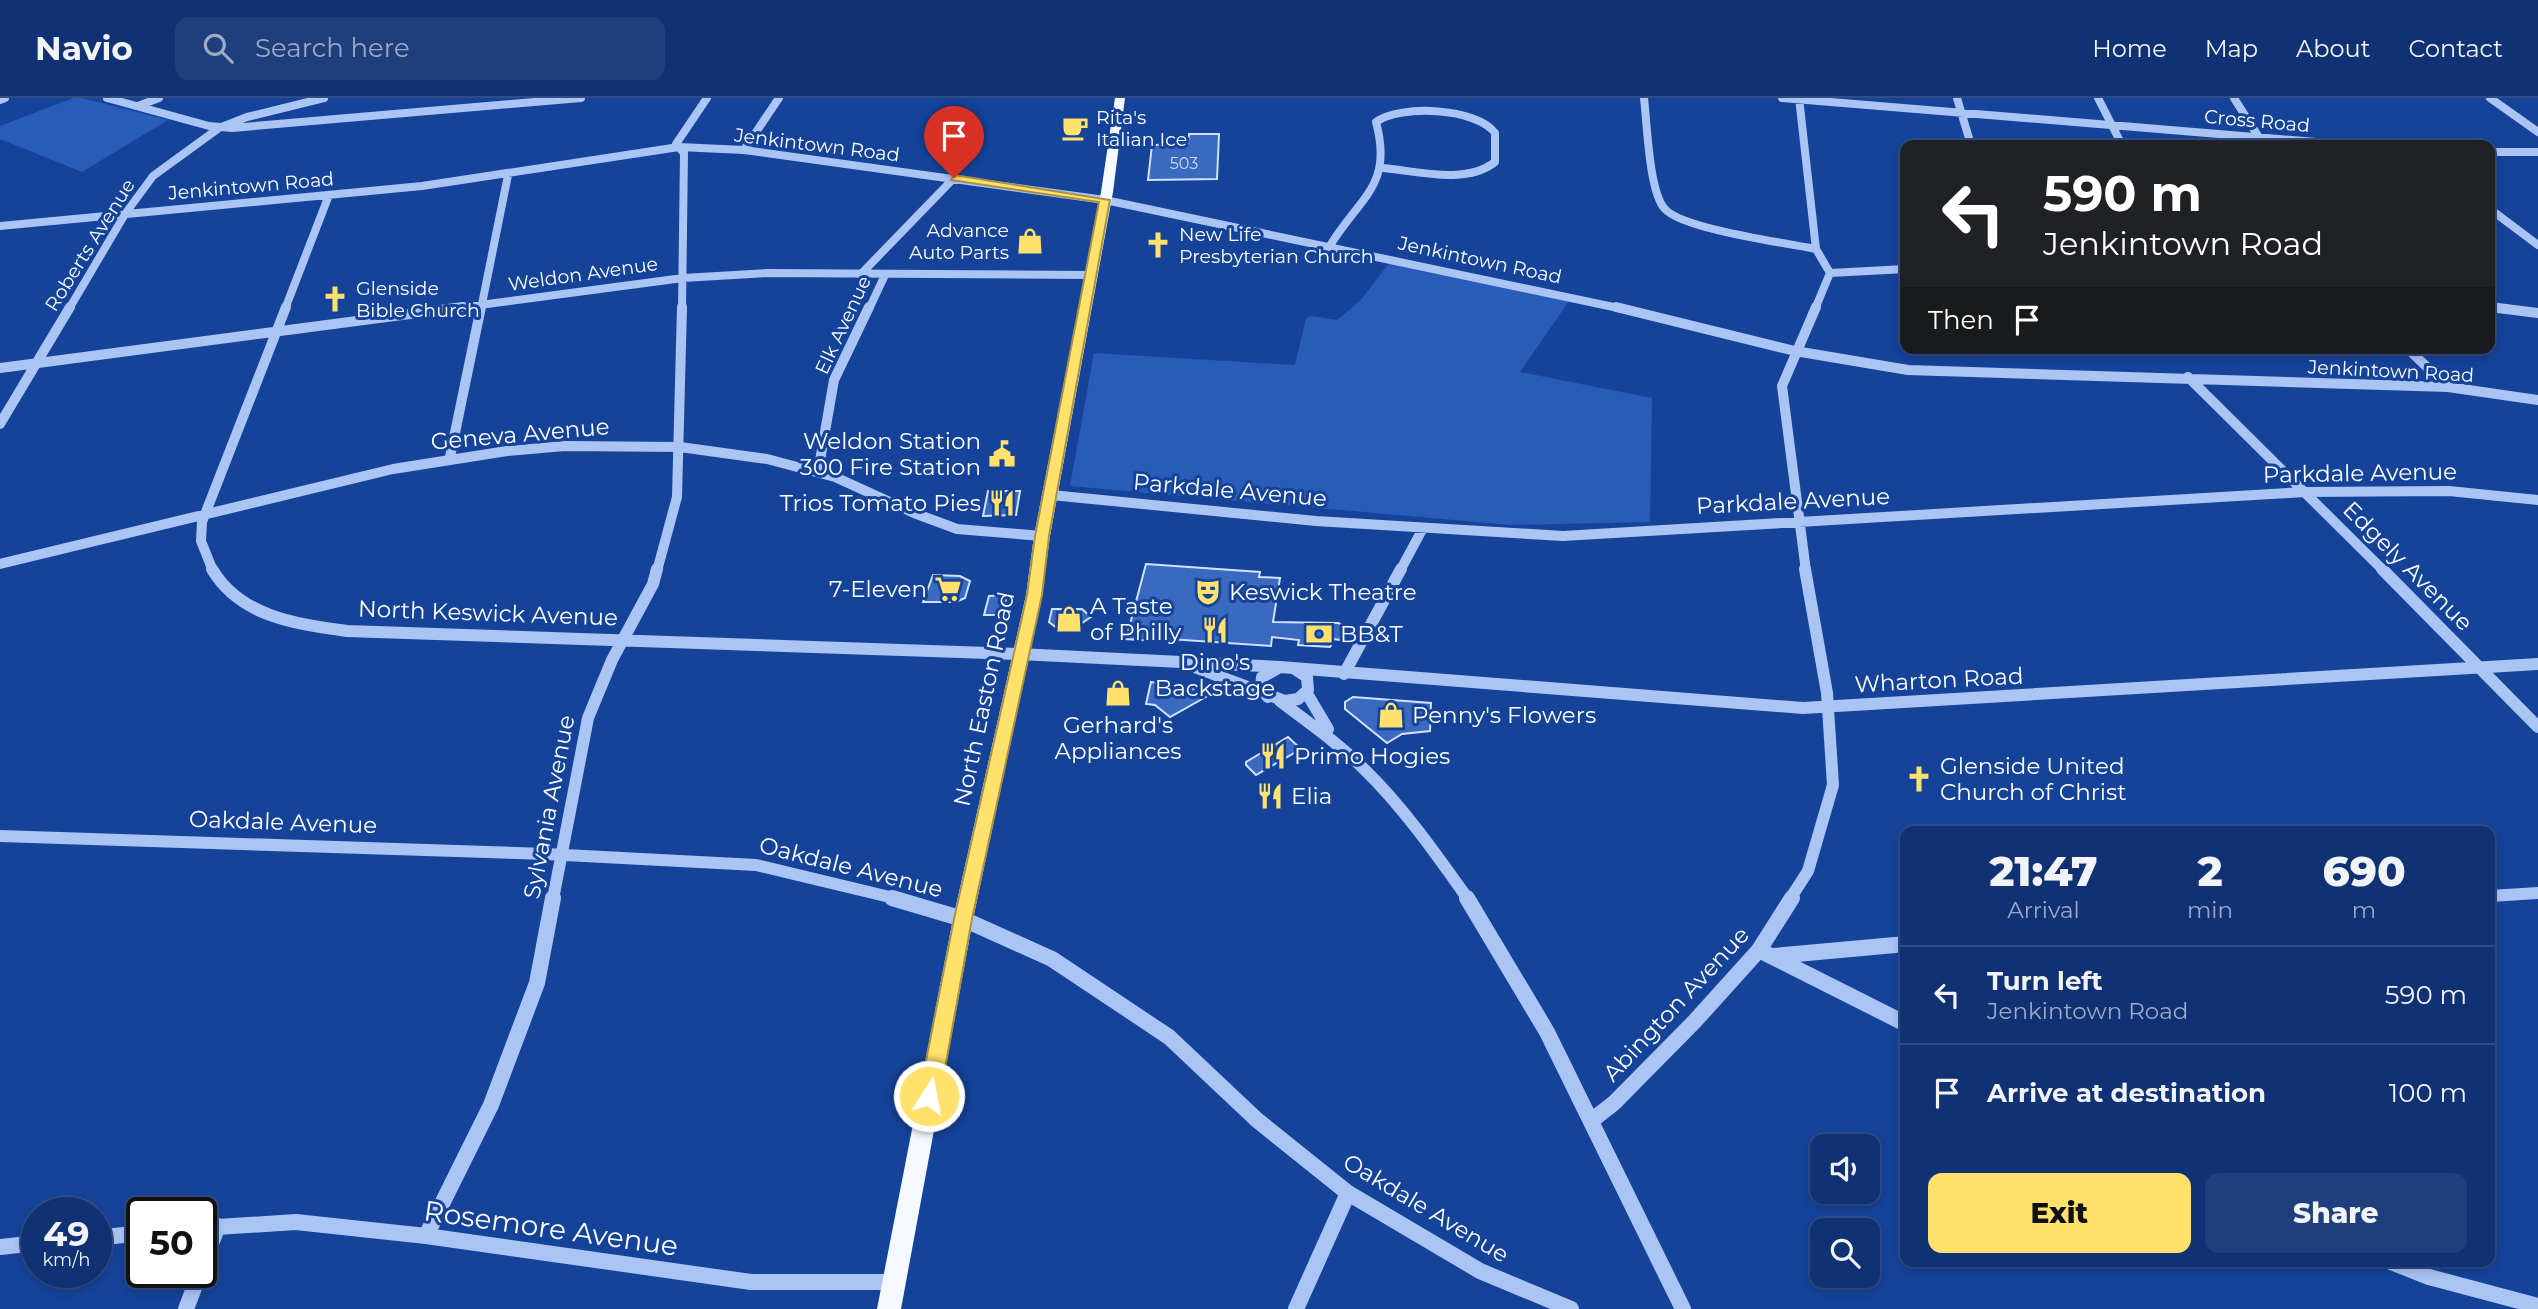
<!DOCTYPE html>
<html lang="en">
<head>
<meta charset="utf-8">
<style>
  body { margin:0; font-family:Montserrat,sans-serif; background:#1e3e7c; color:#f1f3f6; height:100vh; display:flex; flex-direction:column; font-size:26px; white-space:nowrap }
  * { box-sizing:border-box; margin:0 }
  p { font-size:23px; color:#9caac5 }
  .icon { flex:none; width:38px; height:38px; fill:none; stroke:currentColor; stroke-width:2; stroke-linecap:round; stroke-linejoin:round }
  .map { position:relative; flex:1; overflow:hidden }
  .panel { position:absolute; left:1900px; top:728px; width:595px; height:441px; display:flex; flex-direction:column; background:#103274; border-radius:14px; box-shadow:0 4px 10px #0003,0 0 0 2px #304d86 }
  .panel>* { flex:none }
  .top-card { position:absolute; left:1900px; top:42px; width:595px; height:214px; border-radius:14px; box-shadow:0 4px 10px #0003,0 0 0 2px #304d86; background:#202124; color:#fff; overflow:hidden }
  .tools { position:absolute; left:1810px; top:1036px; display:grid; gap:14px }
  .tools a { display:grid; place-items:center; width:70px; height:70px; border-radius:14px; background:#103274; box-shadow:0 4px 10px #0003,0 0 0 2px #304d86; font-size:35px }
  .speed { position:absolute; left:21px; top:1099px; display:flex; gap:14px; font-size:35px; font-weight:700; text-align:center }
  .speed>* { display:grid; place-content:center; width:91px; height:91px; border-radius:50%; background:#103274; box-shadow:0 4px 10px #0003,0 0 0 2px #304d86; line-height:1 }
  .speed small { font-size:18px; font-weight:400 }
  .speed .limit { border:4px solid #111; border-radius:10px; background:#fff; color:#111 }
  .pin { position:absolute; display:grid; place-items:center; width:60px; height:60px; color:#fff; margin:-72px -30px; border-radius:50% 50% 50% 0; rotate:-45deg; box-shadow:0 0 7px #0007 }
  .pin .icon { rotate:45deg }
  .me { position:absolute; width:77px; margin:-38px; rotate:11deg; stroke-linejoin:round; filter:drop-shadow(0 0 5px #0008) }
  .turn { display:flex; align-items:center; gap:24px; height:147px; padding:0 28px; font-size:32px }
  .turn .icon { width:91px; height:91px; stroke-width:2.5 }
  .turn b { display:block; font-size:49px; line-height:60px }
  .then { display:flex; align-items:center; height:66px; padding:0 28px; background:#0003; gap:14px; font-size:26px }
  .eta { display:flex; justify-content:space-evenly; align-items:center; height:119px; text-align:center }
  .eta b { font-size:42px; font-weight:800; line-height:49px }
  .primary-button { display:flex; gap:14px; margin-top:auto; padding:14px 28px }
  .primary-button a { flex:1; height:80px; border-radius:14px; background:#ffe16b; color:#111; font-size:28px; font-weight:800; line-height:80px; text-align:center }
  .primary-button a+a { background:#1e3e7c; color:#f1f3f6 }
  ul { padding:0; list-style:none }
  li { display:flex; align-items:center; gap:21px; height:98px; padding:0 28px; border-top:2px solid #304d86 }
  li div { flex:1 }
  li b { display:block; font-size:26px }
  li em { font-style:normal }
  header { display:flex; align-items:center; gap:42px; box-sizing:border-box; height:98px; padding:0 35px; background:#103274; border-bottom:2px solid #304d86 }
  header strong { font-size:33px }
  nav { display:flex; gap:38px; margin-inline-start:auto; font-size:24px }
  .search { width:490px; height:63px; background:#1e3e7c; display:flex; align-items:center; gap:18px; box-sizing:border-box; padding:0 24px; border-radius:14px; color:#9caac5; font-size:26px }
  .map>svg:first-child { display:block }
  .green { fill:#285cb8 }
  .building { fill:#396ac0; stroke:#d2e1fd; stroke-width:2 }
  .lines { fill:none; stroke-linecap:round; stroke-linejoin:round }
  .minor-far3 { stroke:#aac4f3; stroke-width:8 }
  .minor-far2 { stroke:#aac4f3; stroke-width:10 }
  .minor-far1 { stroke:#aac4f3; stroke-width:12 }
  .minor { stroke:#aac4f3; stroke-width:16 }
  .major { fill:#f5f8ff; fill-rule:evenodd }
  .route { fill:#ffe16b; stroke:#a69246; stroke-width:2 }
  .labels { text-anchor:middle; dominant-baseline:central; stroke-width:6; stroke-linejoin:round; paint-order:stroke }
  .far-number-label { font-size:16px; fill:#cedaef }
  .far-poi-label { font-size:19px; fill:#fff; stroke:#15439a; text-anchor:start }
  .far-street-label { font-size:19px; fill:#fff; stroke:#15439a }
  .street-label { font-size:23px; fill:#fff; stroke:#15439a }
  .poi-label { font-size:23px; fill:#fff; stroke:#15439a; text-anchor:start }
  .near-street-label { font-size:28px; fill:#fff; stroke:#15439a }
</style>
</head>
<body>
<header>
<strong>Navio</strong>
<div class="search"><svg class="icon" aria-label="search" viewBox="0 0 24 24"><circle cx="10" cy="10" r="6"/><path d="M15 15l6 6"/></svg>Search here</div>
<nav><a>Home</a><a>Map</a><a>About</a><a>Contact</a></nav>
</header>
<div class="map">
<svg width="2538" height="1211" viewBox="0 0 2538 1211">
  <rect width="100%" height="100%" fill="#15439a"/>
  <path class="green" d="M 73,0 L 82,0 L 168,22 L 82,74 L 0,41 L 0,28 Z
    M 1390,164 L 1569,203 L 1520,274 L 1652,300 L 1650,424 L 1510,427 L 1070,388 L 1094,255 L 1295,267 L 1306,220 L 1312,218 L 1337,222 L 1360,203 Z"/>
  <path class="building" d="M 1189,36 L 1219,36 L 1217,81 L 1148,82 L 1152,47 L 1188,46 Z
    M 988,393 L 1020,393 L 1016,417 L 983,418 Z
    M 1146,466 L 1260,474 L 1259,479 L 1280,480 L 1273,524 L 1338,525 L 1343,527 L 1340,542 L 1334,541 L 1330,549 L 1298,547 L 1299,542 L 1272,539 L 1271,548 L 1155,540 L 1154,543 L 1126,541 Z
    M 933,477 L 960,478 L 970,483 L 965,500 L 956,504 L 923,504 Z
    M 1007,497 L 1002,517 L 984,517 L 989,498 Z
    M 1052,511 L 1082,511 L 1091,519 L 1079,527 L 1058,531 L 1049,524 Z
    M 1151,584 L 1196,591 L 1211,596 L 1170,619 L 1155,607 L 1146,606 Z
    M 1353,599 L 1431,605 L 1430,633 L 1402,636 L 1387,645 L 1345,611 L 1345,604 Z
    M 1288,639 L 1301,651 L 1256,677 L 1246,667 L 1246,664 Z"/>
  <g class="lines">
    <path class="minor-far3" d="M 107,0 L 209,28 L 232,30 L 581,0
      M 1644,0 C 1647,24 1649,95 1665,111 C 1682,131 1786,145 1816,151
      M 1782,0 L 2353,47
      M 1799,0 L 1816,151 L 1830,175 L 1815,211
      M 1957,0 L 1971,47
      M 2098,0 L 2122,47
      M 2234,0 L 2260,41
      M 2490,0 L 2538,34
      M 0,2 L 5,0
      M 138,8 L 159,0
      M 744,52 L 779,0
      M 2490,54 L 2538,54
      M 2490,111 L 2538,147
      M 0,128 L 422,88 L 679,49 L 744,52 L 1105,102 L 1623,211
      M 1331,146 C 1361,98 1393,87 1376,24 C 1400,6 1477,10 1495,35 L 1495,64 C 1466,87 1417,73 1383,70
      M 1830,175 L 1906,171
      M 860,177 L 954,80
      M 2490,209 L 2504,211
      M 69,211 L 125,116 L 153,78 L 219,30 L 247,19 L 324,0
      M 285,211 L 329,97
      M 450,211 L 683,180 L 768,175 L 1090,177
      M 481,211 L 508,77
      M 682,211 L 684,55 L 676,46 L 707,0
      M 869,211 L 885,177"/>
    <path class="minor-far2" d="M 1616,209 L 1795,253 L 1908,272 L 2448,289 L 2538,302
      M 2490,209 L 2538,215
      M 2407,250 L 2448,289
      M 0,270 L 463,209
      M 2188,279 L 2384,473
      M 0,326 L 70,209
      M 450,359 L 481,209
      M 818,374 L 834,282 L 869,209
      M 1051,397 L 1316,423 L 1563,438 L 2305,394 L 2449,393 L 2538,402
      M 0,466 L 393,371 L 507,353 L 565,348 L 680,349 L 767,361 L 835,379 L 914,415 L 957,431 L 1042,438
      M 213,473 L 201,443 L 202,424 L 286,209
      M 657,473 L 677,399 L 682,209
      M 1400,473 L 1423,430
      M 1806,473 L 1782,288 L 1816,209"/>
    <path class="minor-far1" d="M 212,471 C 240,519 297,526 347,533 L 1019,556 L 1280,569
      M 2382,471 L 2538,629
      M 1197,570 L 1285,603 L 1298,601 L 1308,592 L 1307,579 L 1295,571
      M 1344,576 L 1401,471
      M 1306,594 L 1328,631
      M 1268,599 L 1261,591 L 1262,579 L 1280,569 L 1803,610 L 2538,566
      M 1280,603 C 1309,625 1338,645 1364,671 C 1404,710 1436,756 1468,801
      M 0,738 L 546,756 L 756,767 L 898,801
      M 2490,798 L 2538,795
      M 553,801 L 588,620 L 612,562 L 653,486 L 657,471
      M 1790,801 L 1808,773 L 1833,687 L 1827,595 L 1805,471"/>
    <path class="minor" d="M 892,800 L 963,821 L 1052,861 L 1169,939 L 1257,1022 L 1348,1095 L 1480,1173 L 1571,1211
      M 1467,800 L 1547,934 L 1683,1211
      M 1759,852 L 1906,926
      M 1774,858 L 1906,846
      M 1591,1023 L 1614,1005 L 1694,924 L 1759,852 L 1792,800
      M 201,1130 L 296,1124 L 426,1138 L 751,1184 L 894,1184
      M 426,1138 L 491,1007 L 537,885 L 553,800
      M 96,1140 L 142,1135
      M 0,1149 L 37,1145
      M 2391,1164 L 2429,1179 L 2538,1208
      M 201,1171 L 218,1128
      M 186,1211 L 200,1174
      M 1296,1211 L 1348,1095"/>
    <path class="major" d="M 1115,0 L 1125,0 L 1113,94 L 1050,438 L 1042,497 L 973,821 L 901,1211 L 877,1211 L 953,821 L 1026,497 L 1034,438 L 1101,94 Z"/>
  </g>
  <path class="route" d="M 954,77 L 1110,102 L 1049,438 L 1042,497 L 972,821 L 940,998 L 937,1004 L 929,1007 L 922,1004 L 919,998 L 954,821 L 1027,497 L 1035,438 L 1099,104 L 951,82 Z"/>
  <defs>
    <g id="cafe-bare" transform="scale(2.1)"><path d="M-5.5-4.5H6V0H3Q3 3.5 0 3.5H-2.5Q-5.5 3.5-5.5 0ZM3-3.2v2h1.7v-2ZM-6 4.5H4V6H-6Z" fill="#ffe16b" stroke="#15439a" stroke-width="2.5" paint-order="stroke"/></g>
    <g id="shop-bare" transform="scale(2.1)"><path d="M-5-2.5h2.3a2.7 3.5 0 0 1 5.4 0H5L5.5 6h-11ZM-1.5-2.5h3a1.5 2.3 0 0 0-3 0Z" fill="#ffe16b" stroke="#15439a" stroke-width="2.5" paint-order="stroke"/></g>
    <g id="church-bare" transform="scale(2.1)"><path d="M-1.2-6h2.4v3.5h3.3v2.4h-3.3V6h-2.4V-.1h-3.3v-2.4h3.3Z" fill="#ffe16b" stroke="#15439a" stroke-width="2.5" paint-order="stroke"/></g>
    <g id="civic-bare" transform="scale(2.1)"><path d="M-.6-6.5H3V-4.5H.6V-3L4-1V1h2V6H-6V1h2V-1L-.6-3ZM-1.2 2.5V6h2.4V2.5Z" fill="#ffe16b" stroke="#15439a" stroke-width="2.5" paint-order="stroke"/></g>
    <g id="restaurant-bare" transform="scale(2.1)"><path d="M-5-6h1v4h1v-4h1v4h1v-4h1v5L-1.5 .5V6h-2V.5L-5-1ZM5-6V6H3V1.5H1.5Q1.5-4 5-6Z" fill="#ffe16b" stroke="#15439a" stroke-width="2.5" paint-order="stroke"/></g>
    <g id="supermarket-bare" transform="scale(2.1)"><path d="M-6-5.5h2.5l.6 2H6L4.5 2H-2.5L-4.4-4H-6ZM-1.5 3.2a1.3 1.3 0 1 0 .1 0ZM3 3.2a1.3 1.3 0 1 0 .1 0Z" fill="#ffe16b" stroke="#15439a" stroke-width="2.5" paint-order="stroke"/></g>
    <g id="theatre-bare" transform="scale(2.1)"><path d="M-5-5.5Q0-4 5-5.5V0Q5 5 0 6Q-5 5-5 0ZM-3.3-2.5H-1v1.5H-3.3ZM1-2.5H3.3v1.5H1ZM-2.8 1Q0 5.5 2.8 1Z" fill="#ffe16b" stroke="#15439a" stroke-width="2.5" paint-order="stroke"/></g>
    <g id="bank-bare" transform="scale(2.1)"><path d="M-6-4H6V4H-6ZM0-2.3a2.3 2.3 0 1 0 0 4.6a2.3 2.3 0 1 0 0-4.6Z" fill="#ffe16b" stroke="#15439a" stroke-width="2.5" paint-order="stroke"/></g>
  </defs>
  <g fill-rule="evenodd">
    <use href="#cafe-bare" x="1075" y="30"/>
    <use href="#shop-bare" x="1030" y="143"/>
    <use href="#church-bare" x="1158" y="147"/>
    <use href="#church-bare" x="335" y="201"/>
    <use href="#civic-bare" x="1002" y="356"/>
    <use href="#restaurant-bare" x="1002" y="405"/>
    <use href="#supermarket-bare" x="948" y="491"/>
    <use href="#theatre-bare" x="1208" y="494"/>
    <use href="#shop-bare" x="1069" y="521"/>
    <use href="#restaurant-bare" x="1215" y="532"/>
    <use href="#bank-bare" x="1319" y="536"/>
    <use href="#shop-bare" x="1118" y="595"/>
    <use href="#shop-bare" x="1391" y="617"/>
    <use href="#restaurant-bare" x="1273" y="658"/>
    <use href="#church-bare" x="1919" y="681"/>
    <use href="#restaurant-bare" x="1270" y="698"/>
  </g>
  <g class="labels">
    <g class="far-number-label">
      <text x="1184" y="65">503</text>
    </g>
    <g class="far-poi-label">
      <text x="1096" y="19">Rita's<tspan x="1096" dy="22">Italian Ice</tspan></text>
      <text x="1009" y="132" text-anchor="end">Advance<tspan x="1009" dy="22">Auto Parts</tspan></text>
      <text x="1179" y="136">New Life<tspan x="1179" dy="22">Presbyterian Church</tspan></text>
      <text x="356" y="190">Glenside<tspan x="356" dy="22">Bible Church</tspan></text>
    </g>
    <g class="far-street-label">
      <text transform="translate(2257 23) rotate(5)">Cross Road</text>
      <text transform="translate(817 47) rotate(7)">Jenkintown Road</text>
      <text transform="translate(251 88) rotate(-5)">Jenkintown Road</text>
      <text transform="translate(90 147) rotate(-58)">Roberts Avenue</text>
      <text transform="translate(1480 162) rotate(12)">Jenkintown Road</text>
      <text transform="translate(583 176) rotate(-8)">Weldon Avenue</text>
      <text transform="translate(843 227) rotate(-65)">Elk Avenue</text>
      <text transform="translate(2391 273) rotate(3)">Jenkintown Road</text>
    </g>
    <g class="street-label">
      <text transform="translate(520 336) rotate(-5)">Geneva Avenue</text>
      <text transform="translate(2360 375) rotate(-1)">Parkdale Avenue</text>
      <text transform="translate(1230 392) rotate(5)">Parkdale Avenue</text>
      <text transform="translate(1793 403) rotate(-3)">Parkdale Avenue</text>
      <text transform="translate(2408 468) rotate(45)">Edgely Avenue</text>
      <text transform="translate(488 515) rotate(2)">North Keswick Avenue</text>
      <text transform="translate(1939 582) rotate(-3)">Wharton Road</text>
      <text transform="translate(984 601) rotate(-78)">North Easton Road</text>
      <text transform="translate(549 709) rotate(-79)">Sylvania Avenue</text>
      <text transform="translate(283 724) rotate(2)">Oakdale Avenue</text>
      <text transform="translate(851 769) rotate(14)">Oakdale Avenue</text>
      <text transform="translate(1676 906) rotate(-47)">Abington Avenue</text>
      <text transform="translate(1426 1110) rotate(31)">Oakdale Avenue</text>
    </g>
    <g class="poi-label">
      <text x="981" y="343" text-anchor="end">Weldon Station<tspan x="981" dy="26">300 Fire Station</tspan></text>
      <text x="981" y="405" text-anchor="end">Trios Tomato Pies</text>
      <text x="927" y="491" text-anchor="end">7-Eleven</text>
      <text x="1229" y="494">Keswick Theatre</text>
      <text x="1090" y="508">A Taste<tspan x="1090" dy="26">of Philly</tspan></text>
      <text x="1340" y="536">BB&amp;T</text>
      <text x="1215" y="564" text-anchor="middle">Dino's<tspan x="1215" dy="26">Backstage</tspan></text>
      <text x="1412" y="617">Penny's Flowers</text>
      <text x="1118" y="627" text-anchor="middle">Gerhard's<tspan x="1118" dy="26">Appliances</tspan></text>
      <text x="1294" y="658">Primo Hogies</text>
      <text x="1940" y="668">Glenside United<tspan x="1940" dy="26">Church of Christ</tspan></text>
      <text x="1291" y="698">Elia</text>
    </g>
    <g class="near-street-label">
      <text transform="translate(551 1130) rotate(8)">Rosemore Avenue</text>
    </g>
  </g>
</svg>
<div class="tools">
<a><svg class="icon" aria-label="sound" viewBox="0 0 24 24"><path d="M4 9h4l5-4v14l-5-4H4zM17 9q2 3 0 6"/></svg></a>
<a><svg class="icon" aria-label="search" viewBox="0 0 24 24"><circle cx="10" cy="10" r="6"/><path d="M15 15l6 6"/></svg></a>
</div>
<div class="speed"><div>49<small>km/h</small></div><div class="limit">50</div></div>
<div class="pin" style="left:954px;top:80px;background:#d93025"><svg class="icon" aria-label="arrive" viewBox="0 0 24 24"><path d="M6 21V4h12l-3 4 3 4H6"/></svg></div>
<svg class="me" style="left:929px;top:998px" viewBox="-20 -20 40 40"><circle r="17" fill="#ffe16b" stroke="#fff" stroke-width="3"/><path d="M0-11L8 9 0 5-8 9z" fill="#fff"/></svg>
<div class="top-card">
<div class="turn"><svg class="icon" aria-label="left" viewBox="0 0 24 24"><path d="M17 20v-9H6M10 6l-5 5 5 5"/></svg><div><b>590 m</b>Jenkintown Road</div></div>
<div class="then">Then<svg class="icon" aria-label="arrive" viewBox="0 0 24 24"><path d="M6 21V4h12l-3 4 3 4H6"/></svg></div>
</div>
<section class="panel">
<div class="eta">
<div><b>21:47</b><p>Arrival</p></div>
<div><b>2</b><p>min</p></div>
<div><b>690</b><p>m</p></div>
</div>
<ul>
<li><svg class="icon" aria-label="left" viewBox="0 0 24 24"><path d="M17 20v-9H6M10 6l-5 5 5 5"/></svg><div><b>Turn left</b><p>Jenkintown Road</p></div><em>590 m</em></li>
<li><svg class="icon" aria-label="arrive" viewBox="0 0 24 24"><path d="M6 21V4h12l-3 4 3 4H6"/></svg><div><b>Arrive at destination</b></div><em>100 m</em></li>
</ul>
<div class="primary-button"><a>Exit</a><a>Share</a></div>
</section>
</div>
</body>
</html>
